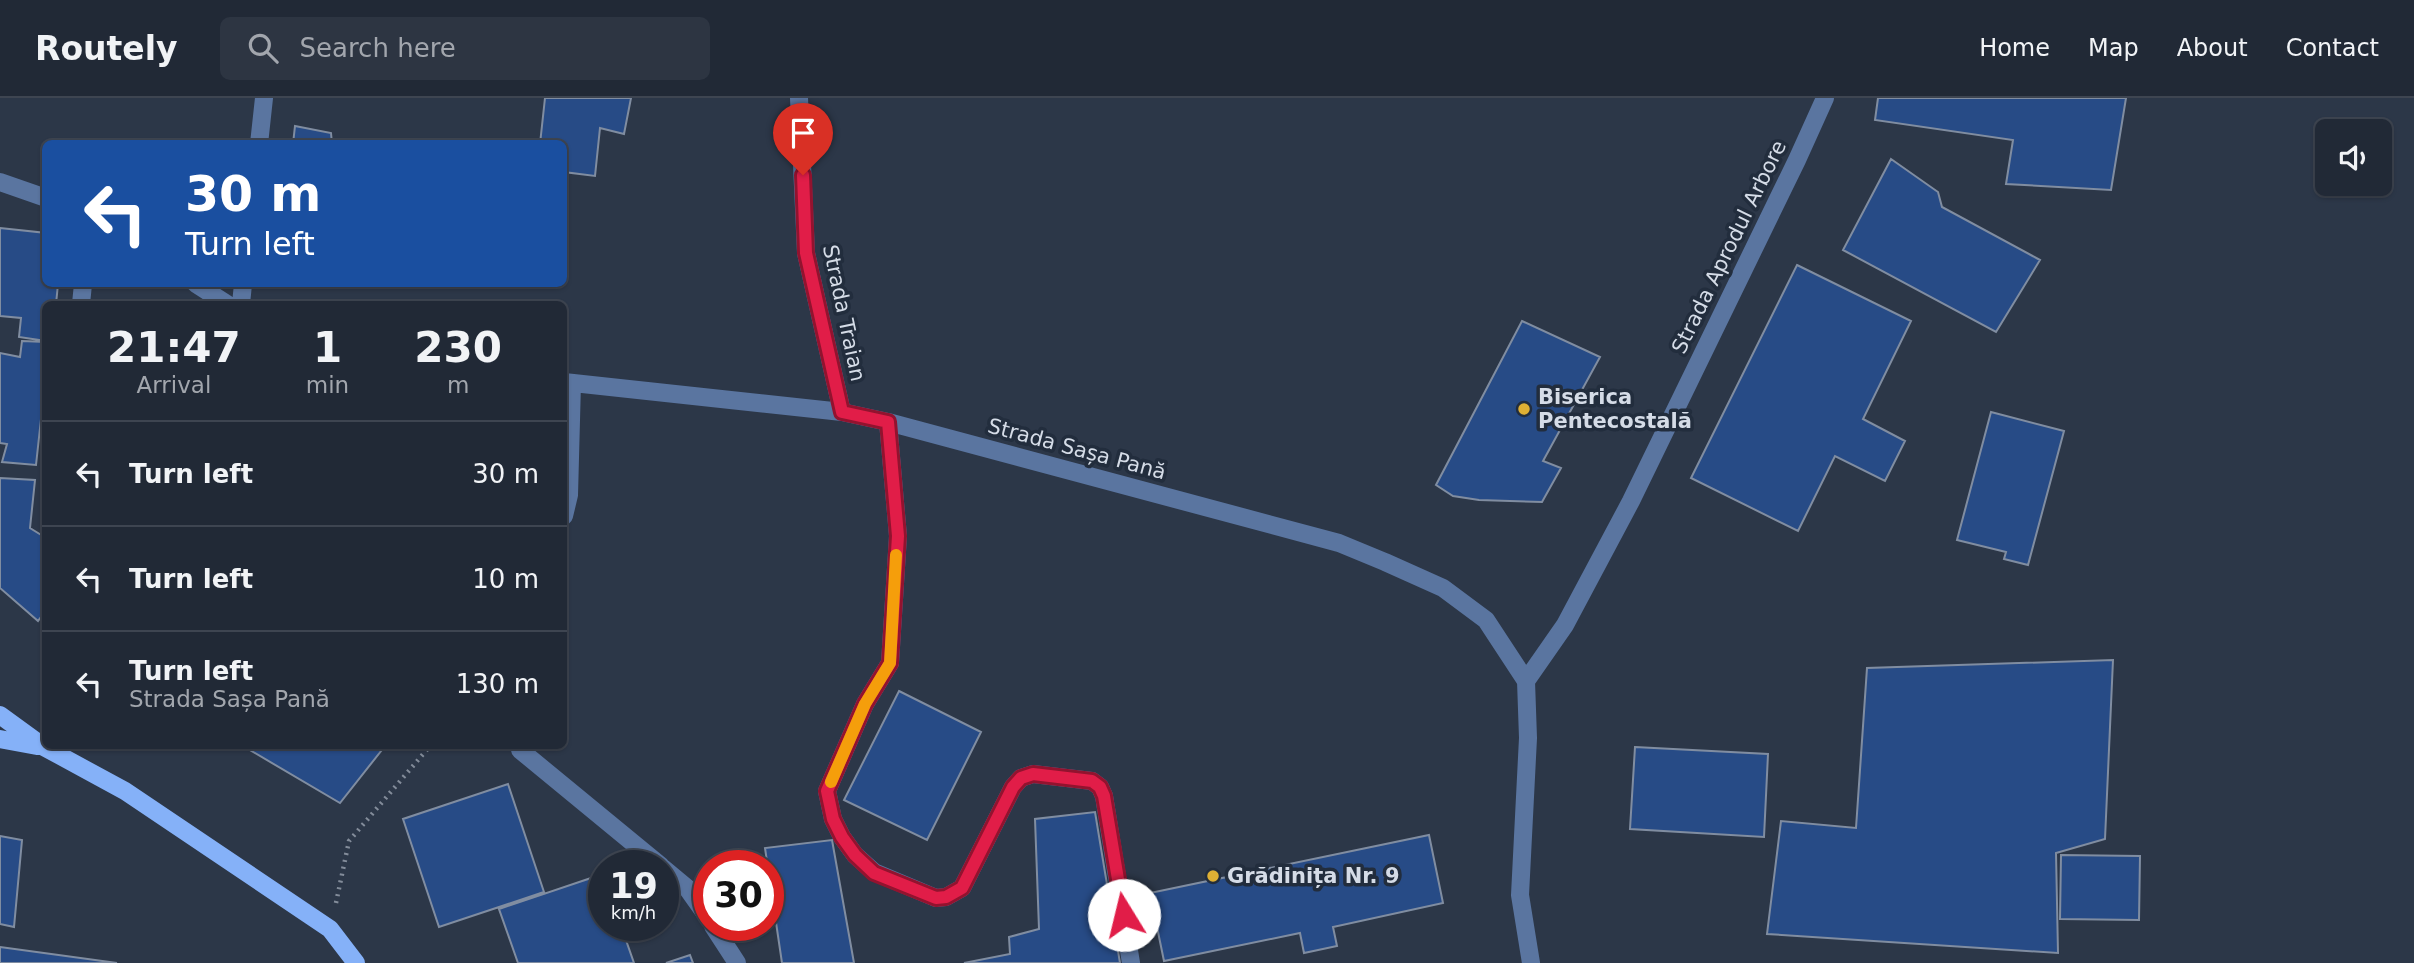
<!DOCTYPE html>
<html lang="en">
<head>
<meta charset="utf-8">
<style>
  body { margin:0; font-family:"DejaVu Sans",sans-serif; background:#2d3542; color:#f1f3f6; height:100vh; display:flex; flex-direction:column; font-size:26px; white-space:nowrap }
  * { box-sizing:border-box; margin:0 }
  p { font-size:23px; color:#a2a6ad }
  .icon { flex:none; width:38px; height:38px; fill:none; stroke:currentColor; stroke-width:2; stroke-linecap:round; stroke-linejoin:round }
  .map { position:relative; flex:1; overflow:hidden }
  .panel { position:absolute; left:42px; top:203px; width:525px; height:448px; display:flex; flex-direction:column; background:#212936; border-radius:10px; box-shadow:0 2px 5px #0004,0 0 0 2px #3e4551 }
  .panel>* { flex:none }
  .guide { position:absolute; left:42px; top:42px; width:525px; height:147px; border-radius:10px; box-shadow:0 2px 5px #0004,0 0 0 2px #3e4551; background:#1a4fa0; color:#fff; overflow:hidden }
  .tools { position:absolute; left:2315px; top:21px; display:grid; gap:14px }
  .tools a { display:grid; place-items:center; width:77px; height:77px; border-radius:10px; background:#212936; box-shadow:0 2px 5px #0004,0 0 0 2px #3e4551; font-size:35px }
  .speed { position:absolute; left:588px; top:752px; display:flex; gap:14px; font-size:35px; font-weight:700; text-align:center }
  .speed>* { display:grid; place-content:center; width:91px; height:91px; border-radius:50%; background:#212936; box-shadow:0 2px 5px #0004,0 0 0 2px #3e4551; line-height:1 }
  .speed small { font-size:18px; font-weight:400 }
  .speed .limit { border:10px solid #d22; background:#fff; color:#111 }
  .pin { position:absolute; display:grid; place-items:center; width:60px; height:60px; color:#fff; margin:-72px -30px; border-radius:50% 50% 50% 0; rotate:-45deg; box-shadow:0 0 7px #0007 }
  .pin .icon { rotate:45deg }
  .me { position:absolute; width:77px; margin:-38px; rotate:351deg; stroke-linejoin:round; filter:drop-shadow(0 0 5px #0008) }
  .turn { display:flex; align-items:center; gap:24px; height:147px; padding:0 28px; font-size:32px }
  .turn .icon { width:91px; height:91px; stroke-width:2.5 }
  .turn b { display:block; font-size:49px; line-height:60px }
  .eta { display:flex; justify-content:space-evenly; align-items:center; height:119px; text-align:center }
  .eta b { font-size:42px; font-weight:700; line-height:49px }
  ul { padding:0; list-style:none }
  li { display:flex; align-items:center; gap:21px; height:105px; padding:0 28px; border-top:2px solid #3e4551 }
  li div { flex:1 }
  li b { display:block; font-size:26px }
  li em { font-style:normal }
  header { display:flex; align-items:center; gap:42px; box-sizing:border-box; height:98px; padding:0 35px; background:#212936; border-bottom:2px solid #3e4551 }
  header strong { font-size:33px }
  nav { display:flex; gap:38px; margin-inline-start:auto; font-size:24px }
  .search { width:490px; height:63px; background:#2d3542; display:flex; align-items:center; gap:18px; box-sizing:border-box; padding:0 24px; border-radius:10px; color:#a2a6ad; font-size:26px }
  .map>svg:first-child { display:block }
  .building { fill:#274b86; stroke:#808da1; stroke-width:2 }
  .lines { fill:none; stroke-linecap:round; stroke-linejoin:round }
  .path { stroke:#838c9a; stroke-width:4.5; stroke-dasharray:2 5; stroke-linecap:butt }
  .minor { stroke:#5a75a0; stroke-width:18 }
  .major { stroke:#85b1f8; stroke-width:18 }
  .route-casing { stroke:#92132f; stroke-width:18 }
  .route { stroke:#e11d48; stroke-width:12 }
  .slow { stroke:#f59e0b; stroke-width:12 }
  .poi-dot { fill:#dfb034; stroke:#222d3d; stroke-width:2.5 }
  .labels { text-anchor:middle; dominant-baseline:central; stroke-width:7; stroke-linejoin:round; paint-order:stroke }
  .street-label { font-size:21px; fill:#d5dce7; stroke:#222d3d }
  .poi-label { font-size:21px; font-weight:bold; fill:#d5dce7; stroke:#222d3d; text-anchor:start }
</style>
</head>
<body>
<header>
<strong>Routely</strong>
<div class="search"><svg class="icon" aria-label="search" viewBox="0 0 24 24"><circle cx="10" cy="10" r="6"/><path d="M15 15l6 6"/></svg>Search here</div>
<nav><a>Home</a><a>Map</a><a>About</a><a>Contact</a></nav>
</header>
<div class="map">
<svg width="2414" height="865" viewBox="0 0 2414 865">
  <rect width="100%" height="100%" fill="#2c3748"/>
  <path class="building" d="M 545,0 L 631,0 L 624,36 L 600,30 L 595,78 L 564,74 L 564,46 L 540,46 Z
    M 1878,0 L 2126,0 L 2111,92 L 2006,86 L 2013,42 L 1875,22 Z
    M 295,28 L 331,35 L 332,46 L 293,46 Z
    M 1891,61 L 1938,94 L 1942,109 L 2040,162 L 1996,234 L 1843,152 Z
    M 0,130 L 46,135 L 46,186 L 58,186 L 56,206 L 46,206 L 46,243 L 19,239 L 21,220 L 0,218 Z
    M 1797,167 L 1911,223 L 1863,321 L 1905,343 L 1885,383 L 1835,358 L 1798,433 L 1691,380 Z
    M 1522,223 L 1600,259 L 1543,363 L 1561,370 L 1542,404 L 1479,402 L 1453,398 L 1436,387 Z
    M 22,243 L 46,244 L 46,275 L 36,367 L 2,364 L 7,346 L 0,345 L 0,255 L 20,259 Z
    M 1991,314 L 2064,333 L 2028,467 L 2004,461 L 2006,454 L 1957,442 Z
    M 0,380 L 35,382 L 30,430 L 46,440 L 46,512 L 38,523 L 0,490 Z
    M 2113,562 L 2105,741 L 2056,755 L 2058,855 L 1767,836 L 1781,723 L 1856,730 L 1867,570 Z
    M 899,593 L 981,634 L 927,742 L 844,702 Z
    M 243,648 L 385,648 L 340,705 Z
    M 1635,649 L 1768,656 L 1764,739 L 1630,731 Z
    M 508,686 L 544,794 L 439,829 L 403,721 Z
    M 1095,714 L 1120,865 L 964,865 L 1010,856 L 1009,839 L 1039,831 L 1035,721 Z
    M 1429,737 L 1443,805 L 1333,829 L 1337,848 L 1304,855 L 1300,835 L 1164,863 L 1150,795 Z
    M 0,738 L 22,742 L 14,829 L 0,826 Z
    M 832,742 L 854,865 L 782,865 L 765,750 Z
    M 2061,757 L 2140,758 L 2139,822 L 2060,821 Z
    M 603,776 L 604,828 L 621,828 L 634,865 L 518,865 L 499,811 Z
    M 0,849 L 117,865 L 0,865 Z
    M 690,857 L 693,865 L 666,865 Z"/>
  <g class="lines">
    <path class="path" d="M 336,805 L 349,743 L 430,648"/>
    <path class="minor" d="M 799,0 L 806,155 L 842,314
      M 259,46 L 264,0
      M 0,84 L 46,100
      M 196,186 L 227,206
      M 81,206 L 83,186
      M 241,206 L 243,186
      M 564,284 L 842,314 L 888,324 L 1339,445 L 1385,464 L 1443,490 L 1486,522 L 1526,583
      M 888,324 L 898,438 L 890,565 L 865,606 L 827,693 L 833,721 L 842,739 L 855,757 L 874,774 L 936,800 L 946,799 L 962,790 L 1013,689 L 1021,680 L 1033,676 L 1092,683 L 1100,689 L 1104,698 L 1131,865
      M 564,418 L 569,397 L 572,285
      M 520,652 L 661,768
      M 663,770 L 687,790 L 709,821
      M 713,828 L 737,865
      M 1531,865 L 1520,797 L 1528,640 L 1526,583 L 1565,527 L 1631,403 L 1797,62 L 1825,0"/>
    <path class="major" d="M 0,617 L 44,649 L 125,693 L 330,831 L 356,865
      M 0,641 L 37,648"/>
  </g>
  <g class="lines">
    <g class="route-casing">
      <path id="route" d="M 803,77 L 806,155 L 842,314 L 888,324 L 898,438 L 890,565 L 865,606 L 827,693 L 833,721 L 842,739 L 855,757 L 874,775 L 936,800 L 946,799 L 962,790 L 1013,689 L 1021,680 L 1033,676 L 1092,683 L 1100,689 L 1104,698 L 1124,817"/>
    </g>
    <use href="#route" class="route"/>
    <path class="slow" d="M 831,684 L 865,606 L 890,565 L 896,457"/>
  </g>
  <g class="poi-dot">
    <circle cx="1524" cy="311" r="7"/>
    <circle cx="1213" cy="778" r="7"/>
  </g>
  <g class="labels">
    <g class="street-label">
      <text transform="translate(1729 149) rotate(-64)">Strada Aprodul Arbore</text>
      <text transform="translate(844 215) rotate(78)">Strada Traian</text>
      <text transform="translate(1077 351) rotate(15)">Strada Sașa Pană</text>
    </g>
    <g class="poi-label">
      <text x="1538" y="299">Biserica<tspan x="1538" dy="24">Pentecostală</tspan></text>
      <text x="1227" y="778">Grădinița Nr. 9</text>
    </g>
  </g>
</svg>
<div class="tools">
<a><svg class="icon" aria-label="sound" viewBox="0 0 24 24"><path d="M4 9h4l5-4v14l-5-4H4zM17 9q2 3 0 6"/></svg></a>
</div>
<div class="speed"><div>19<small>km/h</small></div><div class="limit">30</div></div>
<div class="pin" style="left:803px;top:77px;background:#d93025"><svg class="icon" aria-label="arrive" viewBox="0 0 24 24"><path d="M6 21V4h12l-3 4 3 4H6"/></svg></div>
<svg class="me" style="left:1124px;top:817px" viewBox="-20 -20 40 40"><circle r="19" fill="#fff"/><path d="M0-13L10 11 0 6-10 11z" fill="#e11d48"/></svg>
<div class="guide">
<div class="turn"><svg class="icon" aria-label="left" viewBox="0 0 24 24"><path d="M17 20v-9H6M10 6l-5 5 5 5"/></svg><div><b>30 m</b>Turn left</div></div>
</div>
<section class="panel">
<div class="eta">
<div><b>21:47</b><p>Arrival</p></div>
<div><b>1</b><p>min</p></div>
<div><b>230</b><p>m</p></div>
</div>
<ul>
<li><svg class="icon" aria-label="left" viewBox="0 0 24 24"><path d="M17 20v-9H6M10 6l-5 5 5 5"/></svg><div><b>Turn left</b></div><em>30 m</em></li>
<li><svg class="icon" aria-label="left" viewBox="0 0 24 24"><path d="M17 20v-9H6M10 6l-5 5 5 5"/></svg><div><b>Turn left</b></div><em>10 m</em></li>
<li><svg class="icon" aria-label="left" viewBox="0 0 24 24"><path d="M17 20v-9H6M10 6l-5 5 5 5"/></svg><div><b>Turn left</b><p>Strada Sașa Pană</p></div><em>130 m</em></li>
</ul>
</section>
</div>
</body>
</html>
